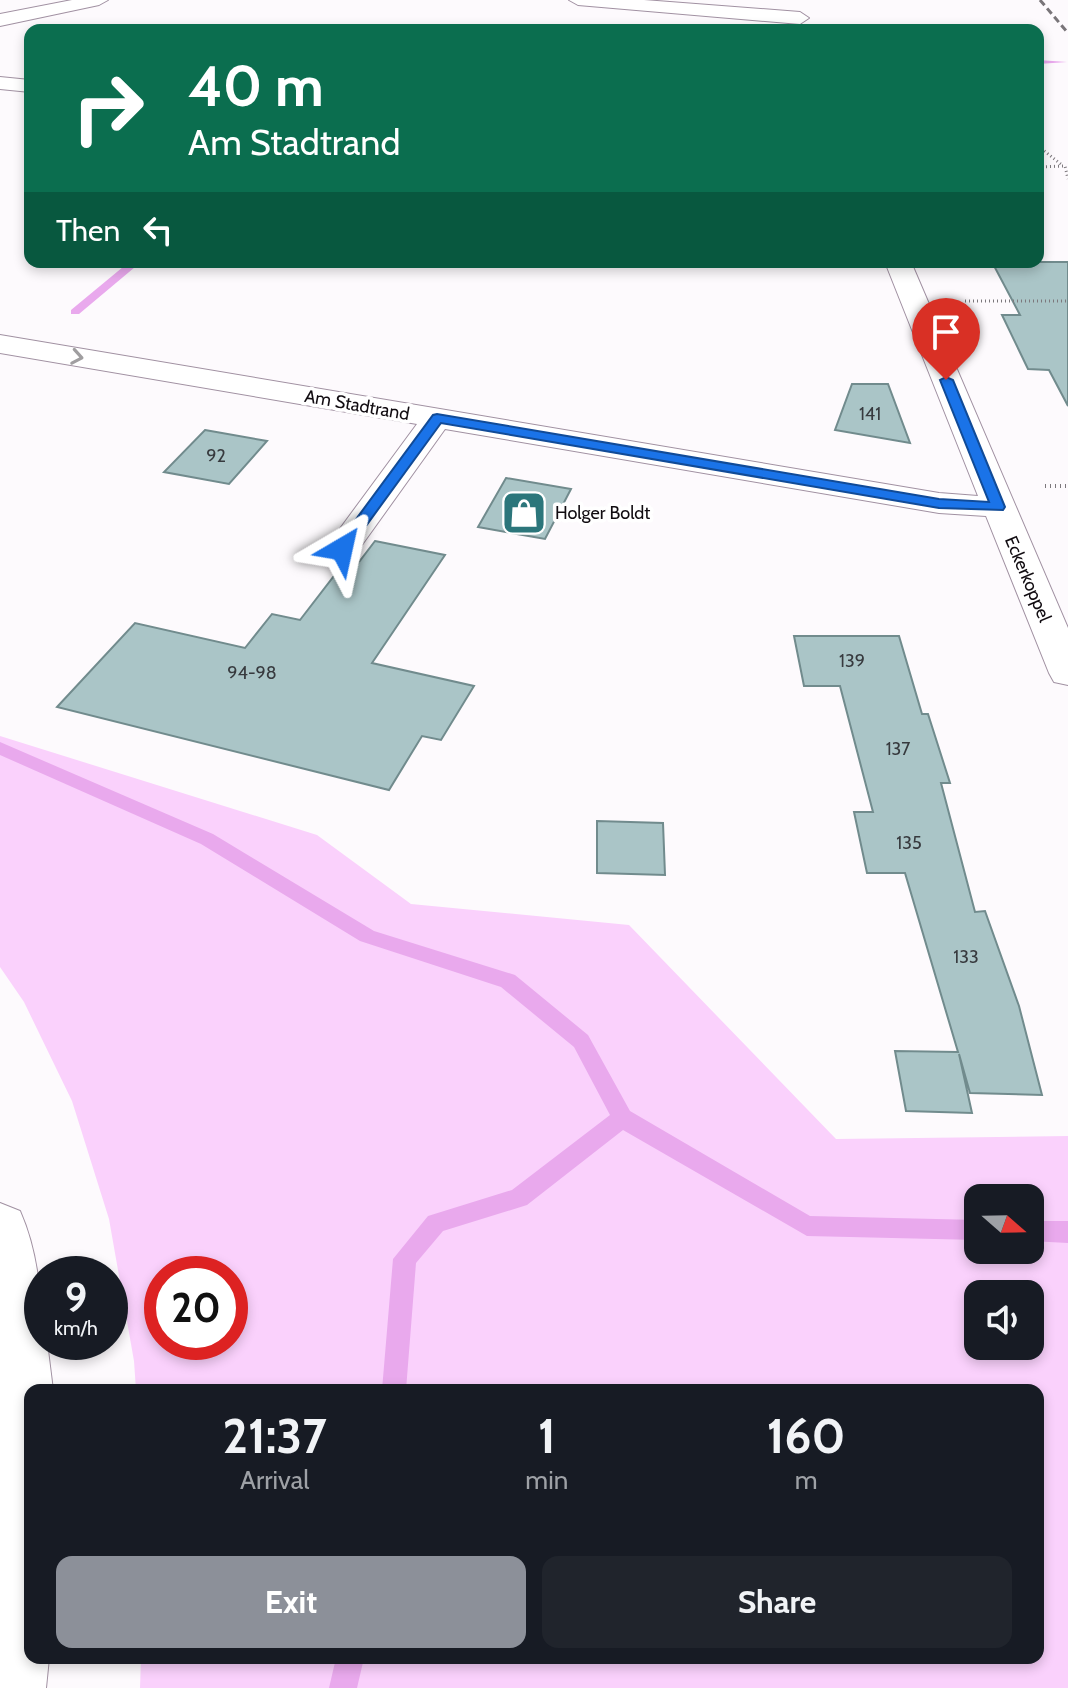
<!DOCTYPE html>
<html lang="en">
<head>
<meta charset="utf-8">
<style>
  body { margin:0; font-family:Cabin,sans-serif; background:#20242c; color:#f1f3f6; height:100vh; display:flex; flex-direction:column; font-size:30px; white-space:nowrap }
  * { box-sizing:border-box; margin:0 }
  p { font-size:26px; color:#9ea1a6 }
  .icon { flex:none; width:44px; height:44px; fill:none; stroke:currentColor; stroke-width:2; stroke-linecap:round; stroke-linejoin:round }
  .map { position:relative; flex:1; overflow:hidden }
  .sheet { position:absolute; left:24px; top:1384px; width:1020px; height:280px; display:flex; flex-direction:column; background:#171b24; border-radius:16px; box-shadow:0 4px 12px #0003 }
  .sheet>* { flex:none }
  .top-card { position:absolute; left:24px; top:24px; width:1020px; height:244px; border-radius:16px; box-shadow:0 4px 12px #0003; background:#0b6e4f; color:#fff; overflow:hidden }
  .needle { width:52px; rotate:110deg }
  .fabs { position:absolute; left:964px; top:1184px; display:grid; gap:16px }
  .fabs a { display:grid; place-items:center; width:80px; height:80px; border-radius:16px; background:#171b24; box-shadow:0 4px 12px #0003; font-size:40px }
  .speed { position:absolute; left:24px; top:1256px; display:flex; gap:16px; font-size:40px; font-weight:700; text-align:center }
  .speed>* { display:grid; place-content:center; width:104px; height:104px; border-radius:50%; background:#171b24; box-shadow:0 4px 12px #0003; line-height:1 }
  .speed small { font-size:20px; font-weight:400 }
  .speed .limit { border:12px solid #d22; background:#fff; color:#111 }
  .pin { position:absolute; display:grid; place-items:center; width:68px; height:68px; color:#fff; margin:-82px -34px; border-radius:50% 50% 50% 0; rotate:-45deg; box-shadow:0 0 8px #0007 }
  .pin .icon { rotate:45deg }
  .me { position:absolute; width:88px; margin:-44px; rotate:36deg; stroke-linejoin:round; filter:drop-shadow(0 0 6px #0008) }
  .turn { display:flex; align-items:center; gap:28px; height:168px; padding:0 32px; font-size:36px }
  .turn .icon { width:104px; height:104px; stroke-width:2.5 }
  .turn b { display:block; font-size:56px; line-height:68px }
  .then { display:flex; align-items:center; height:76px; padding:0 32px; background:#0003; gap:16px; font-size:30px }
  .eta { display:flex; justify-content:space-evenly; align-items:center; height:136px; text-align:center }
  .eta b { font-size:48px; font-weight:700; line-height:56px }
  .cta { display:flex; gap:16px; margin-top:auto; padding:16px 32px }
  .cta a { flex:1; height:92px; border-radius:16px; background:#8c9099; color:#fff; font-size:32px; font-weight:700; line-height:92px; text-align:center }
  .cta a+a { background:#20242c; color:#f1f3f6 }
  .map>svg:first-child { display:block }
  .green { fill:#fad1fc; fill-rule:evenodd }
  .lines { fill:none; stroke-linecap:round; stroke-linejoin:round }
  .stream { fill:#e9a9ed; fill-rule:evenodd }
  .building { fill:#aac5c7; stroke:#718b8d; stroke-width:2 }
  .minor-casing { stroke:#a191a2; stroke-width:2 }
  .path-far2 { stroke:#7c787c; stroke-width:2; stroke-dasharray:1 3; stroke-linecap:butt }
  .path-far1 { stroke:#7c787c; stroke-width:3; stroke-dasharray:1 3; stroke-linecap:butt }
  .path { stroke:#7c787c; stroke-width:4; stroke-dasharray:1 4; stroke-linecap:butt }
  .minor { fill:#fff; fill-rule:evenodd }
  .rail { stroke:#797579; stroke-width:3; stroke-dasharray:7 4; stroke-linecap:butt }
  .oneway { stroke:#a09ea0 }
  .route { fill:#1a73e8; stroke:#114b97; stroke-width:2 }
  .labels { text-anchor:middle; dominant-baseline:central; stroke-width:7; stroke-linejoin:round; paint-order:stroke }
  .far-street-label { font-size:18px; fill:#110c11; stroke:#fff }
  .number-label { font-size:18px; fill:#373a3e }
  .far-poi-label { font-size:18px; fill:#110c11; stroke:#fff; text-anchor:start }
</style>
</head>
<body>
<div class="map">
<svg width="1068" height="1688" viewBox="0 0 1068 1688">
  <rect width="100%" height="100%" fill="#fdfafd"/>
  <path class="green" d="M 0,736 L 317,835 L 411,904 L 629,925 L 836,1139 L 1068,1136 L 1068,1688 L 140,1688 L 141,1658 L 1038,1658 L 1038,1390 L 136,1390 L 134,1361 L 109,1219 L 72,1101 L 24,1002 L 0,967 ZM 978,1198 L 1030,1198 L 1030,1250 L 978,1250 ZM 162,1274 L 230,1274 L 230,1342 L 162,1342 ZM 978,1294 L 1030,1294 L 1030,1346 L 978,1346 Z"/>
  <g class="lines">
    <path class="stream" d="M 1038,60 L 1067,62 L 1038,64 Z
      M 129,262 L 141,262 L 79,314 L 71,314 L 71,310 Z
      M 0,742 L 213,834 L 374,931 L 515,975 L 588,1035 L 630,1111 L 810,1216 L 978,1220 L 978,1240 L 807,1236 L 623,1130 L 527,1205 L 443,1231 L 416,1263 L 406,1390 L 382,1390 L 393,1259 L 428,1216 L 512,1190 L 610,1115 L 574,1047 L 501,987 L 360,941 L 201,844 L 0,755 Z
      M 1030,1221 L 1068,1221 L 1068,1243 L 1030,1241 Z
      M 336,1658 L 364,1658 L 357,1688 L 329,1688 Z"/>
  </g>
  <path class="building" d="M 992,262 L 1068,262 L 1068,406 L 1049,370 L 1028,369 L 1002,315 L 1020,315 Z
    M 852,384 L 888,384 L 910,443 L 835,430 Z
    M 205,430 L 267,441 L 229,484 L 164,472 Z
    M 506,478 L 571,489 L 545,539 L 478,527 Z
    M 375,541 L 445,555 L 372,663 L 474,686 L 441,740 L 422,736 L 389,790 L 57,707 L 135,623 L 245,648 L 272,614 L 300,620 L 334,576 L 346,579 Z
    M 794,636 L 899,636 L 922,714 L 928,714 L 950,783 L 941,783 L 975,912 L 985,911 L 1019,1006 L 1042,1095 L 970,1093 L 959,1054 L 972,1113 L 906,1111 L 895,1051 L 958,1052 L 905,873 L 867,873 L 854,812 L 873,812 L 840,686 L 804,686 Z
    M 597,821 L 663,823 L 665,875 L 597,873 Z"/>
  <g class="lines">
    <g class="minor-casing">
      <path id="minor" d="M 72,0 L 108,0 L 99,5 L 0,26 L 0,14 Z
        M 569,0 L 644,0 L 800,12 L 809,18 L 800,24 L 578,5 Z
        M 0,77 L 30,80 L 30,92 L 0,89 Z
        M 885,262 L 911,262 L 1068,628 L 1068,685 L 1054,682 L 1049,673 L 986,516 L 939,513 L 445,429 L 354,556 L 342,559 L 330,556 L 325,549 L 417,424 L 0,353 L 0,335 L 939,493 L 978,496 Z
        M 0,1203 L 20,1211 C 38,1252 42,1297 42,1342 L 47,1342 L 53,1390 L 30,1390 L 30,1658 L 49,1658 L 46,1688 L 0,1688 Z"/>
    </g>
    <path class="path-far2" d="M 1038,146 L 1041,148"/>
    <path class="path-far1" d="M 1038,146 L 1062,165
      M 1038,167 L 1065,166 L 1068,179
      M 965,301 L 1068,301"/>
    <path class="path" d="M 1045,486 L 1068,486"/>
    <use href="#minor" class="minor"/>
    <path class="rail" d="M 1040,0 L 1068,33"/>
  </g>
  <defs><path id="oneway-chevron" d="M-2-3.5L2.5 0L-2 3.5" fill="none" stroke-width="1.6" stroke-linecap="round" stroke-linejoin="round" transform="scale(2)"/></defs>
  <use class="oneway" href="#oneway-chevron" transform="translate(77 357) rotate(10)"/>
  <path class="route" d="M 946,377 L 953,380 L 1005,507 L 1003,510 L 939,508 L 441,423 L 347,552 L 342,553 L 334,549 L 433,415 L 437,414 L 939,499 L 989,502 L 940,380 Z"/>
  <defs>
    <g id="shop-square" transform="scale(2.3)"><rect x="-9" y="-9" width="18" height="18" rx="4" fill="#2c767b" stroke="#fff"/><path d="M-5-2.5h2.3a2.7 3.5 0 0 1 5.4 0H5L5.5 6h-11ZM-1.5-2.5h3a1.5 2.3 0 0 0-3 0Z" fill="#fff"/></g>
  </defs>
  <g fill-rule="evenodd">
    <use href="#shop-square" x="524" y="513"/>
  </g>
  <g class="labels">
    <g class="far-street-label">
      <text transform="translate(357 405) rotate(10)">Am Stadtrand</text>
      <text transform="translate(1028 579) rotate(67)">Eckerkoppel</text>
    </g>
    <g class="number-label">
      <text x="870" y="414">141</text>
      <text x="216" y="456">92</text>
      <text x="852" y="661">139</text>
      <text x="252" y="673">94-98</text>
      <text x="898" y="749">137</text>
      <text x="909" y="843">135</text>
      <text x="966" y="957">133</text>
    </g>
    <g class="far-poi-label">
      <text x="555" y="513">Holger Boldt</text>
    </g>
  </g>
</svg>
<div class="fabs">
<a><svg class="needle" viewBox="-14 -14 28 28"><path d="M0-13l5 13h-10z" fill="#e53935"/><path d="M0 13l5-13h-10z" fill="#9ea1a6"/></svg></a>
<a><svg class="icon" aria-label="sound" viewBox="0 0 24 24"><path d="M4 9h4l5-4v14l-5-4H4zM17 9q2 3 0 6"/></svg></a>
</div>
<div class="speed"><div>9<small>km/h</small></div><div class="limit">20</div></div>
<div class="pin" style="left:946px;top:380px;background:#d93025"><svg class="icon" aria-label="arrive" viewBox="0 0 24 24"><path d="M6 21V4h12l-3 4 3 4H6"/></svg></div>
<svg class="me" style="left:342px;top:549px" viewBox="-20 -20 40 40"><path d="M0-17L14 15 0 8-14 15z" fill="#1a73e8" stroke="#fff" stroke-width="4"/></svg>
<div class="top-card">
<div class="turn"><svg class="icon" aria-label="right" viewBox="0 0 24 24"><path d="M7 20v-9h11M14 6l5 5-5 5"/></svg><div><b>40 m</b>Am Stadtrand</div></div>
<div class="then">Then<svg class="icon" aria-label="left" viewBox="0 0 24 24"><path d="M17 20v-9H6M10 6l-5 5 5 5"/></svg></div>
</div>
<section class="sheet">
<div class="eta">
<div><b>21:37</b><p>Arrival</p></div>
<div><b>1</b><p>min</p></div>
<div><b>160</b><p>m</p></div>
</div>
<div class="cta"><a>Exit</a><a>Share</a></div>
</section>
</div>
</body>
</html>
